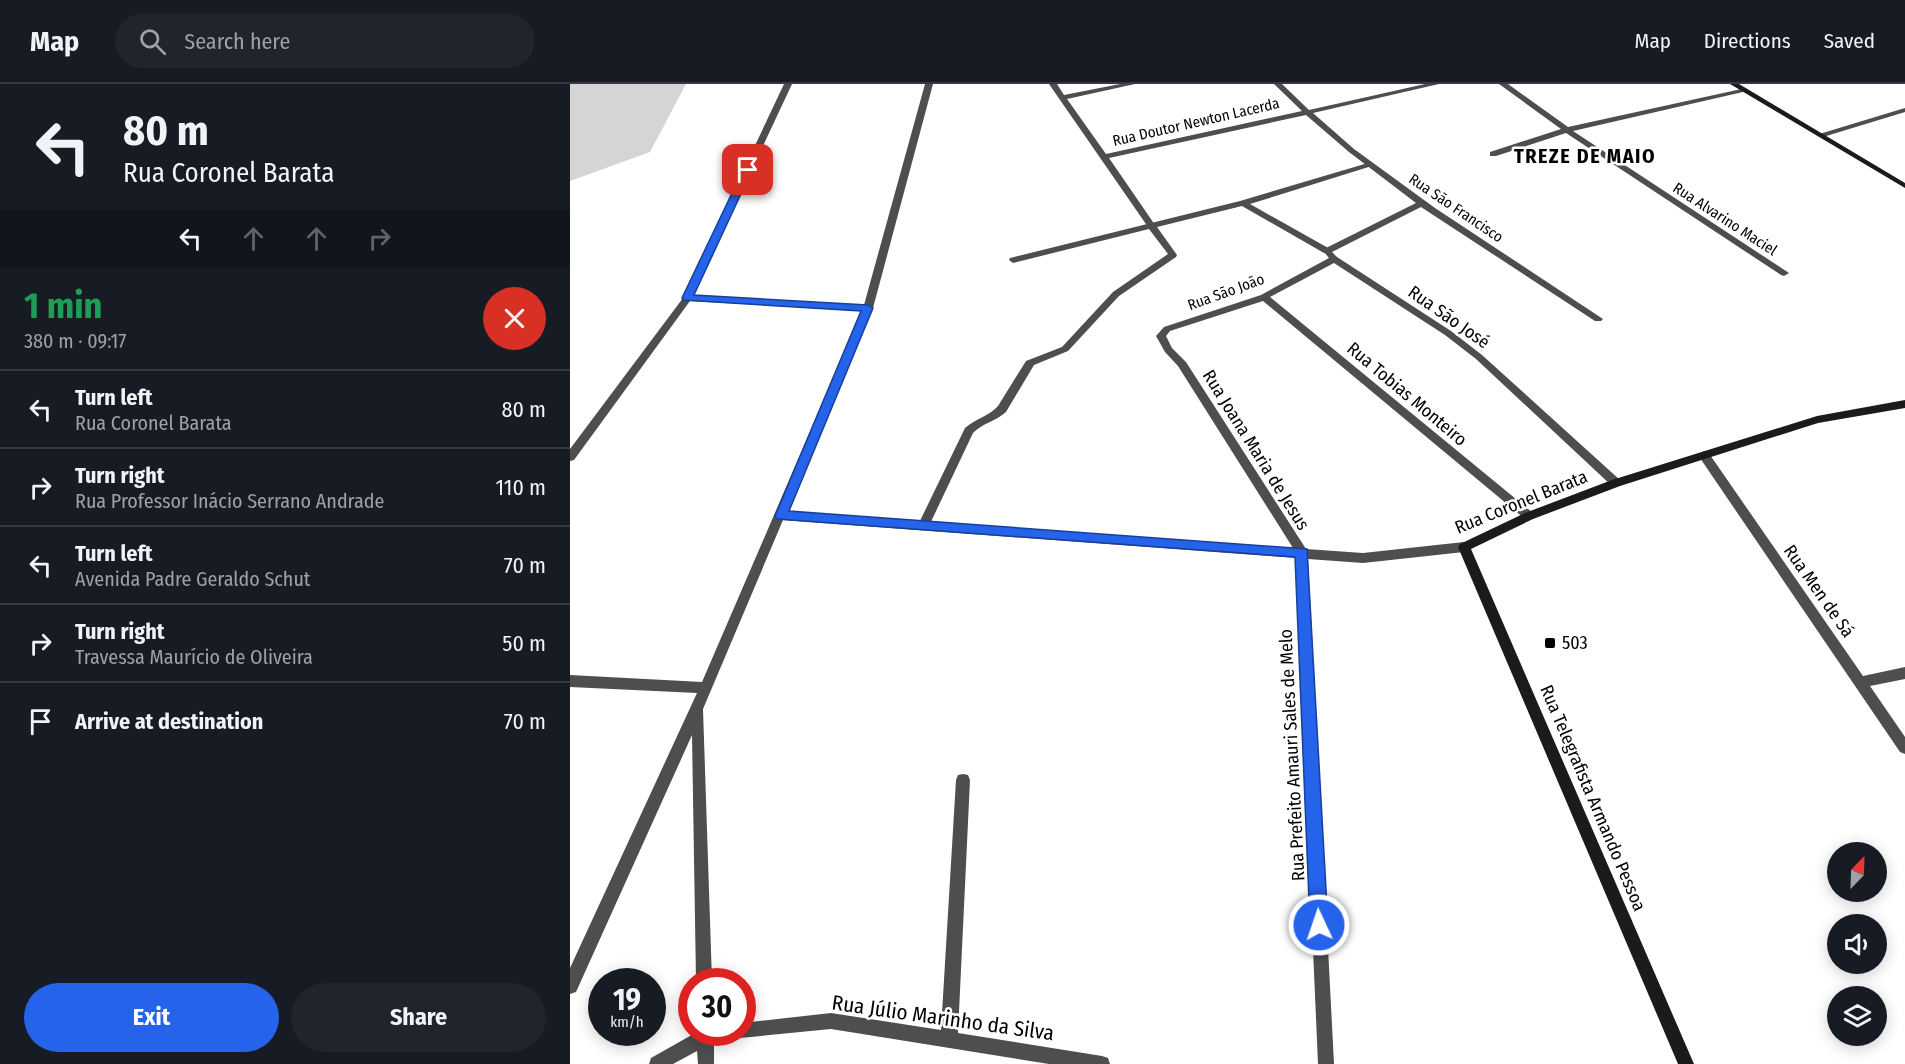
<!DOCTYPE html>
<html lang="en">
<head>
<meta charset="utf-8">
<style>
  body { margin:0; font-family:"Fira Sans Condensed",sans-serif; background:#20242c; color:#f1f3f6; height:100vh; display:flex; flex-direction:column; font-size:22px; white-space:nowrap }
  * { box-sizing:border-box; margin:0 }
  p { font-size:20px; color:#9ea1a6 }
  .icon { flex:none; width:33px; height:33px; fill:none; stroke:currentColor; stroke-width:2; stroke-linecap:round; stroke-linejoin:round }
  .map { position:relative; flex:1; overflow:hidden }
  .side { display:flex; flex-direction:column; background:#171b24; width:570px }
  .side>* { flex:none }
  .guide { background:#171b24; color:#f1f3f6; overflow:hidden }
  .needle { width:39px; rotate:23deg }
  .controls { position:absolute; left:1257px; top:758px; display:grid; gap:12px }
  .controls a { display:grid; place-items:center; width:60px; height:60px; border-radius:50%; background:#171b24; box-shadow:0 3px 15px #0003; font-size:30px }
  .speed { position:absolute; left:18px; top:884px; display:flex; gap:12px; font-size:30px; font-weight:700; text-align:center }
  .speed>* { display:grid; place-content:center; width:78px; height:78px; border-radius:50%; background:#171b24; box-shadow:0 3px 15px #0003; line-height:1 }
  .speed small { font-size:15px; font-weight:400 }
  .speed .limit { border:9px solid #d22; background:#fff; color:#111 }
  .pin { position:absolute; display:grid; place-items:center; width:51px; height:51px; color:#fff; margin:-26px; border-radius:12px; box-shadow:0 3px 9px #0006 }
  .me { position:absolute; width:66px; margin:-33px; rotate:357deg; stroke-linejoin:round; filter:drop-shadow(0 0 4px #0008) }
  .turn { display:flex; align-items:center; gap:21px; height:126px; padding:0 24px; font-size:27px }
  .turn .icon { width:78px; height:78px; stroke-width:2.5 }
  .turn b { display:block; font-size:42px; line-height:51px }
  .lanes { display:flex; align-items:center; height:57px; padding:0 24px; background:#0003; justify-content:center; gap:30px; direction:ltr }
  .lanes .off { opacity:.35 }
  .round { display:grid; place-items:center; flex:none; width:63px; height:63px; border-radius:32px; background:#20242c }
  .overview { display:flex; align-items:center; justify-content:space-between; height:102px; padding:0 24px }
  h1 { font-size:36px; font-weight:700; line-height:45px; color:#1e9e55 }
  .button { display:flex; gap:12px; margin-top:auto; padding:12px 24px }
  .button a { flex:1; height:69px; border-radius:36px; background:#2563eb; color:#fff; font-size:24px; font-weight:700; line-height:69px; text-align:center }
  .button a+a { background:#20242c; color:#f1f3f6 }
  ul { padding:0; list-style:none }
  li { display:flex; align-items:center; gap:18px; height:78px; padding:0 24px; border-top:2px solid #363941 }
  li div { flex:1 }
  li b { display:block; font-size:22px }
  li em { font-style:normal }
  header { display:flex; align-items:center; gap:36px; box-sizing:border-box; height:84px; padding:0 30px; background:#171b24; border-bottom:2px solid #363941 }
  header strong { font-size:28px }
  nav { display:flex; gap:33px; margin-inline-start:auto; font-size:21px }
  .search { width:420px; height:54px; background:#20242c; display:flex; align-items:center; gap:15px; box-sizing:border-box; padding:0 21px; border-radius:33px; color:#9ea1a6; font-size:22px }
  main { display:flex; flex:1; min-height:0 }
  .map>svg:first-child { display:block }
  .green { fill:#d5d5d5 }
  .lines { fill:none; stroke-linecap:round; stroke-linejoin:round }
  .lane { fill:#4e4e4e; fill-rule:evenodd }
  .street { fill:#4e4e4e; fill-rule:evenodd }
  .secondary { fill:#1b1b1b; fill-rule:evenodd }
  .route { fill:#2563eb; stroke:#184099; stroke-width:1.5 }
  .poi-dot { fill:#000; stroke:#fff; stroke-width:2 }
  .labels { text-anchor:middle; dominant-baseline:central; stroke-width:5; stroke-linejoin:round; paint-order:stroke }
  .far-street-label { font-size:15px; fill:#000; stroke:#fff }
  .street-label { font-size:18px; fill:#000; stroke:#fff }
  .poi-label { font-size:18px; fill:#000; stroke:#fff; text-anchor:start }
  .far-district-label { font-size:20px; font-weight:bold; letter-spacing:1.5px; fill:#000; stroke:#fff }
  .near-street-label { font-size:21px; fill:#000; stroke:#fff }
</style>
</head>
<body>
<header>
<strong>Map</strong>
<div class="search"><svg class="icon" aria-label="search" viewBox="0 0 24 24"><circle cx="10" cy="10" r="6"/><path d="M15 15l6 6"/></svg>Search here</div>
<nav><a>Map</a><a>Directions</a><a>Saved</a></nav>
</header>
<main>
<section class="side">
<div class="guide">
<div class="turn"><svg class="icon" aria-label="left" viewBox="0 0 24 24"><path d="M17 20v-9H6M10 6l-5 5 5 5"/></svg><div><b>80 m</b>Rua Coronel Barata</div></div>
<div class="lanes"><svg class="icon" aria-label="left" viewBox="0 0 24 24"><path d="M17 20v-9H6M10 6l-5 5 5 5"/></svg><svg class="icon off" aria-label="ahead" viewBox="0 0 24 24"><path d="M12 20V5M6 11l6-6 6 6"/></svg><svg class="icon off" aria-label="ahead" viewBox="0 0 24 24"><path d="M12 20V5M6 11l6-6 6 6"/></svg><svg class="icon off" aria-label="right" viewBox="0 0 24 24"><path d="M7 20v-9h11M14 6l5 5-5 5"/></svg></div>
</div>
<div class="overview"><div><h1>1 min</h1><p>380 m · 09:17</p></div><a class="round" style="background:#d93025;color:#fff"><svg class="icon" aria-label="close" viewBox="0 0 24 24"><path d="M6 6l12 12M18 6L6 18"/></svg></a></div>
<ul>
<li><svg class="icon" aria-label="left" viewBox="0 0 24 24"><path d="M17 20v-9H6M10 6l-5 5 5 5"/></svg><div><b>Turn left</b><p>Rua Coronel Barata</p></div><em>80 m</em></li>
<li><svg class="icon" aria-label="right" viewBox="0 0 24 24"><path d="M7 20v-9h11M14 6l5 5-5 5"/></svg><div><b>Turn right</b><p>Rua Professor Inácio Serrano Andrade</p></div><em>110 m</em></li>
<li><svg class="icon" aria-label="left" viewBox="0 0 24 24"><path d="M17 20v-9H6M10 6l-5 5 5 5"/></svg><div><b>Turn left</b><p>Avenida Padre Geraldo Schut</p></div><em>70 m</em></li>
<li><svg class="icon" aria-label="right" viewBox="0 0 24 24"><path d="M7 20v-9h11M14 6l5 5-5 5"/></svg><div><b>Turn right</b><p>Travessa Maurício de Oliveira</p></div><em>50 m</em></li>
<li><svg class="icon" aria-label="arrive" viewBox="0 0 24 24"><path d="M6 21V4h12l-3 4 3 4H6"/></svg><div><b>Arrive at destination</b></div><em>70 m</em></li>
</ul>
<div class="button"><a>Exit</a><a>Share</a></div>
</section>
<div class="map">
<svg width="1335" height="980" viewBox="0 0 1335 980">
  <rect width="100%" height="100%" fill="#fff"/>
  <path class="green" d="M 0,0 L 116,0 L 80,68 L 0,97 Z"/>
  <g class="lines">
    <path class="lane" d="M 798,79 L 805,81 L 680,120 L 760,165 L 760,169 L 754,169 L 672,122 L 587,143 L 607,171 L 606,173 L 549,212 L 498,267 L 464,281 L 436,328 C 426,337 413,339 403,349 L 358,444 L 350,444 L 348,441 L 395,344 C 405,335 419,332 428,322 L 456,277 L 492,263 L 543,208 L 598,170 L 579,145 L 443,179 L 439,176 L 440,174 L 670,117 Z"/>
    <path class="street" d="M 214,0 L 222,0 L 123,211 L 294,221 L 355,0 L 363,0 L 303,224 L 217,428 L 723,464 L 608,282 L 595,268 L 586,252 L 594,243 L 691,211 L 759,174 L 753,167 L 754,165 L 846,119 L 779,68 L 736,31 L 539,74 L 585,141 L 578,143 L 479,0 L 487,0 L 494,11 L 550,0 L 565,0 L 497,15 L 536,70 L 732,27 L 704,0 L 712,0 L 739,26 L 855,0 L 869,0 L 743,29 L 784,65 L 865,124 L 1033,235 L 1031,237 L 1025,237 L 851,123 L 762,168 L 767,173 L 881,247 L 912,271 L 1050,396 L 1052,399 L 1050,402 L 1042,402 L 906,275 L 875,251 L 764,179 L 700,213 L 963,429 L 965,432 L 963,435 L 955,435 L 693,217 L 600,247 L 596,252 L 602,264 L 616,278 L 736,465 L 793,469 L 894,458 L 900,463 L 894,468 L 793,479 L 738,475 L 764,980 L 748,980 L 726,474 L 213,436 L 133,625 L 142,897 L 126,897 L 122,651 L 6,908 L 0,910 L 0,884 L 127,609 L 0,603 L 0,591 L 132,598 L 292,227 L 120,217 L 4,376 L 0,377 L 0,365 L 113,214 Z
      M 929,0 L 938,0 L 998,43 L 1176,4 L 1177,6 L 1173,8 L 1003,47 L 1219,189 L 1214,192 L 1211,191 L 996,49 L 926,72 L 920,72 L 920,68 L 991,45 Z
      M 1335,24 L 1335,28 L 1253,53 L 1246,51 Z
      M 1134,367 L 1138,368 L 1293,592 L 1335,583 L 1335,595 L 1300,602 L 1335,653 L 1335,670 L 1330,668 L 1130,374 L 1129,371 Z
      M 393,690 L 398,691 L 400,696 L 388,949 L 532,972 L 538,974 L 540,980 L 479,980 L 261,945 L 170,954 L 144,960 L 144,980 L 128,980 L 127,967 L 103,980 L 79,980 L 81,974 L 127,948 L 172,948 L 172,939 L 261,929 L 371,946 L 386,696 L 388,691 Z"/>
    <path class="secondary" d="M 1160,0 L 1169,0 L 1335,99 L 1335,104 Z
      M 1335,316 L 1335,324 L 1248,339 L 1050,402 L 963,435 L 901,465 L 1124,980 L 1108,980 L 888,463 L 890,460 L 955,429 L 1042,396 L 1247,332 Z"/>
  </g>
  <path class="route" d="M 178,83 L 182,86 L 124,211 L 298,221 L 303,224 L 219,427 L 737,465 L 758,841 L 755,847 L 749,849 L 743,847 L 740,841 L 725,473 L 207,435 L 205,432 L 291,227 L 113,216 L 112,214 L 173,86 Z"/>
  <rect class="poi-dot" x="974" y="553" width="12" height="12" rx="3"/>
  <g class="labels">
    <g class="far-street-label">
      <text transform="translate(626 38) rotate(-13)">Rua Doutor Newton Lacerda</text>
      <text transform="translate(886 124) rotate(34)">Rua São Francisco</text>
      <text transform="translate(1155 135) rotate(33)">Rua Alvarino Maciel</text>
      <text transform="translate(656 208) rotate(-20)">Rua São João</text>
    </g>
    <g class="street-label">
      <text transform="translate(879 233) rotate(35)">Rua São José</text>
      <text transform="translate(837 310) rotate(40)">Rua Tobias Monteiro</text>
      <text transform="translate(686 366) rotate(58)">Rua Joana Maria de Jesus</text>
      <text transform="translate(951 418) rotate(-22)">Rua Coronel Barata</text>
      <text transform="translate(1249 507) rotate(55)">Rua Men de Sá</text>
      <text transform="translate(722 671) rotate(-93)">Rua Prefeito Amauri Sales de Melo</text>
      <text transform="translate(1023 714) rotate(67)">Rua Telegrafista Armando Pessoa</text>
    </g>
    <g class="poi-label">
      <text x="992" y="559">503</text>
    </g>
    <g class="far-district-label">
      <text x="1015" y="72">TREZE DE MAIO</text>
    </g>
    <g class="near-street-label">
      <text transform="translate(373 934) rotate(8)">Rua Júlio Marinho da Silva</text>
    </g>
  </g>
</svg>
<div class="controls">
<a><svg class="needle" viewBox="-14 -14 28 28"><path d="M0-13l5 13h-10z" fill="#e53935"/><path d="M0 13l5-13h-10z" fill="#9ea1a6"/></svg></a>
<a><svg class="icon" aria-label="sound" viewBox="0 0 24 24"><path d="M4 9h4l5-4v14l-5-4H4zM17 9q2 3 0 6"/></svg></a>
<a><svg class="icon" aria-label="layers" viewBox="0 0 24 24"><path d="M12 4l9 5-9 5-9-5zM3 14l9 5 9-5"/></svg></a>
</div>
<div class="speed"><div>19<small>km/h</small></div><div class="limit">30</div></div>
<div class="pin" style="left:178px;top:86px;background:#d93025"><svg class="icon" aria-label="arrive" viewBox="0 0 24 24"><path d="M6 21V4h12l-3 4 3 4H6"/></svg></div>
<svg class="me" style="left:749px;top:841px" viewBox="-20 -20 40 40"><circle r="17" fill="#2563eb" stroke="#fff" stroke-width="3"/><path d="M0-11L8 9 0 5-8 9z" fill="#fff"/></svg>
</div>
</main>
</body>
</html>
